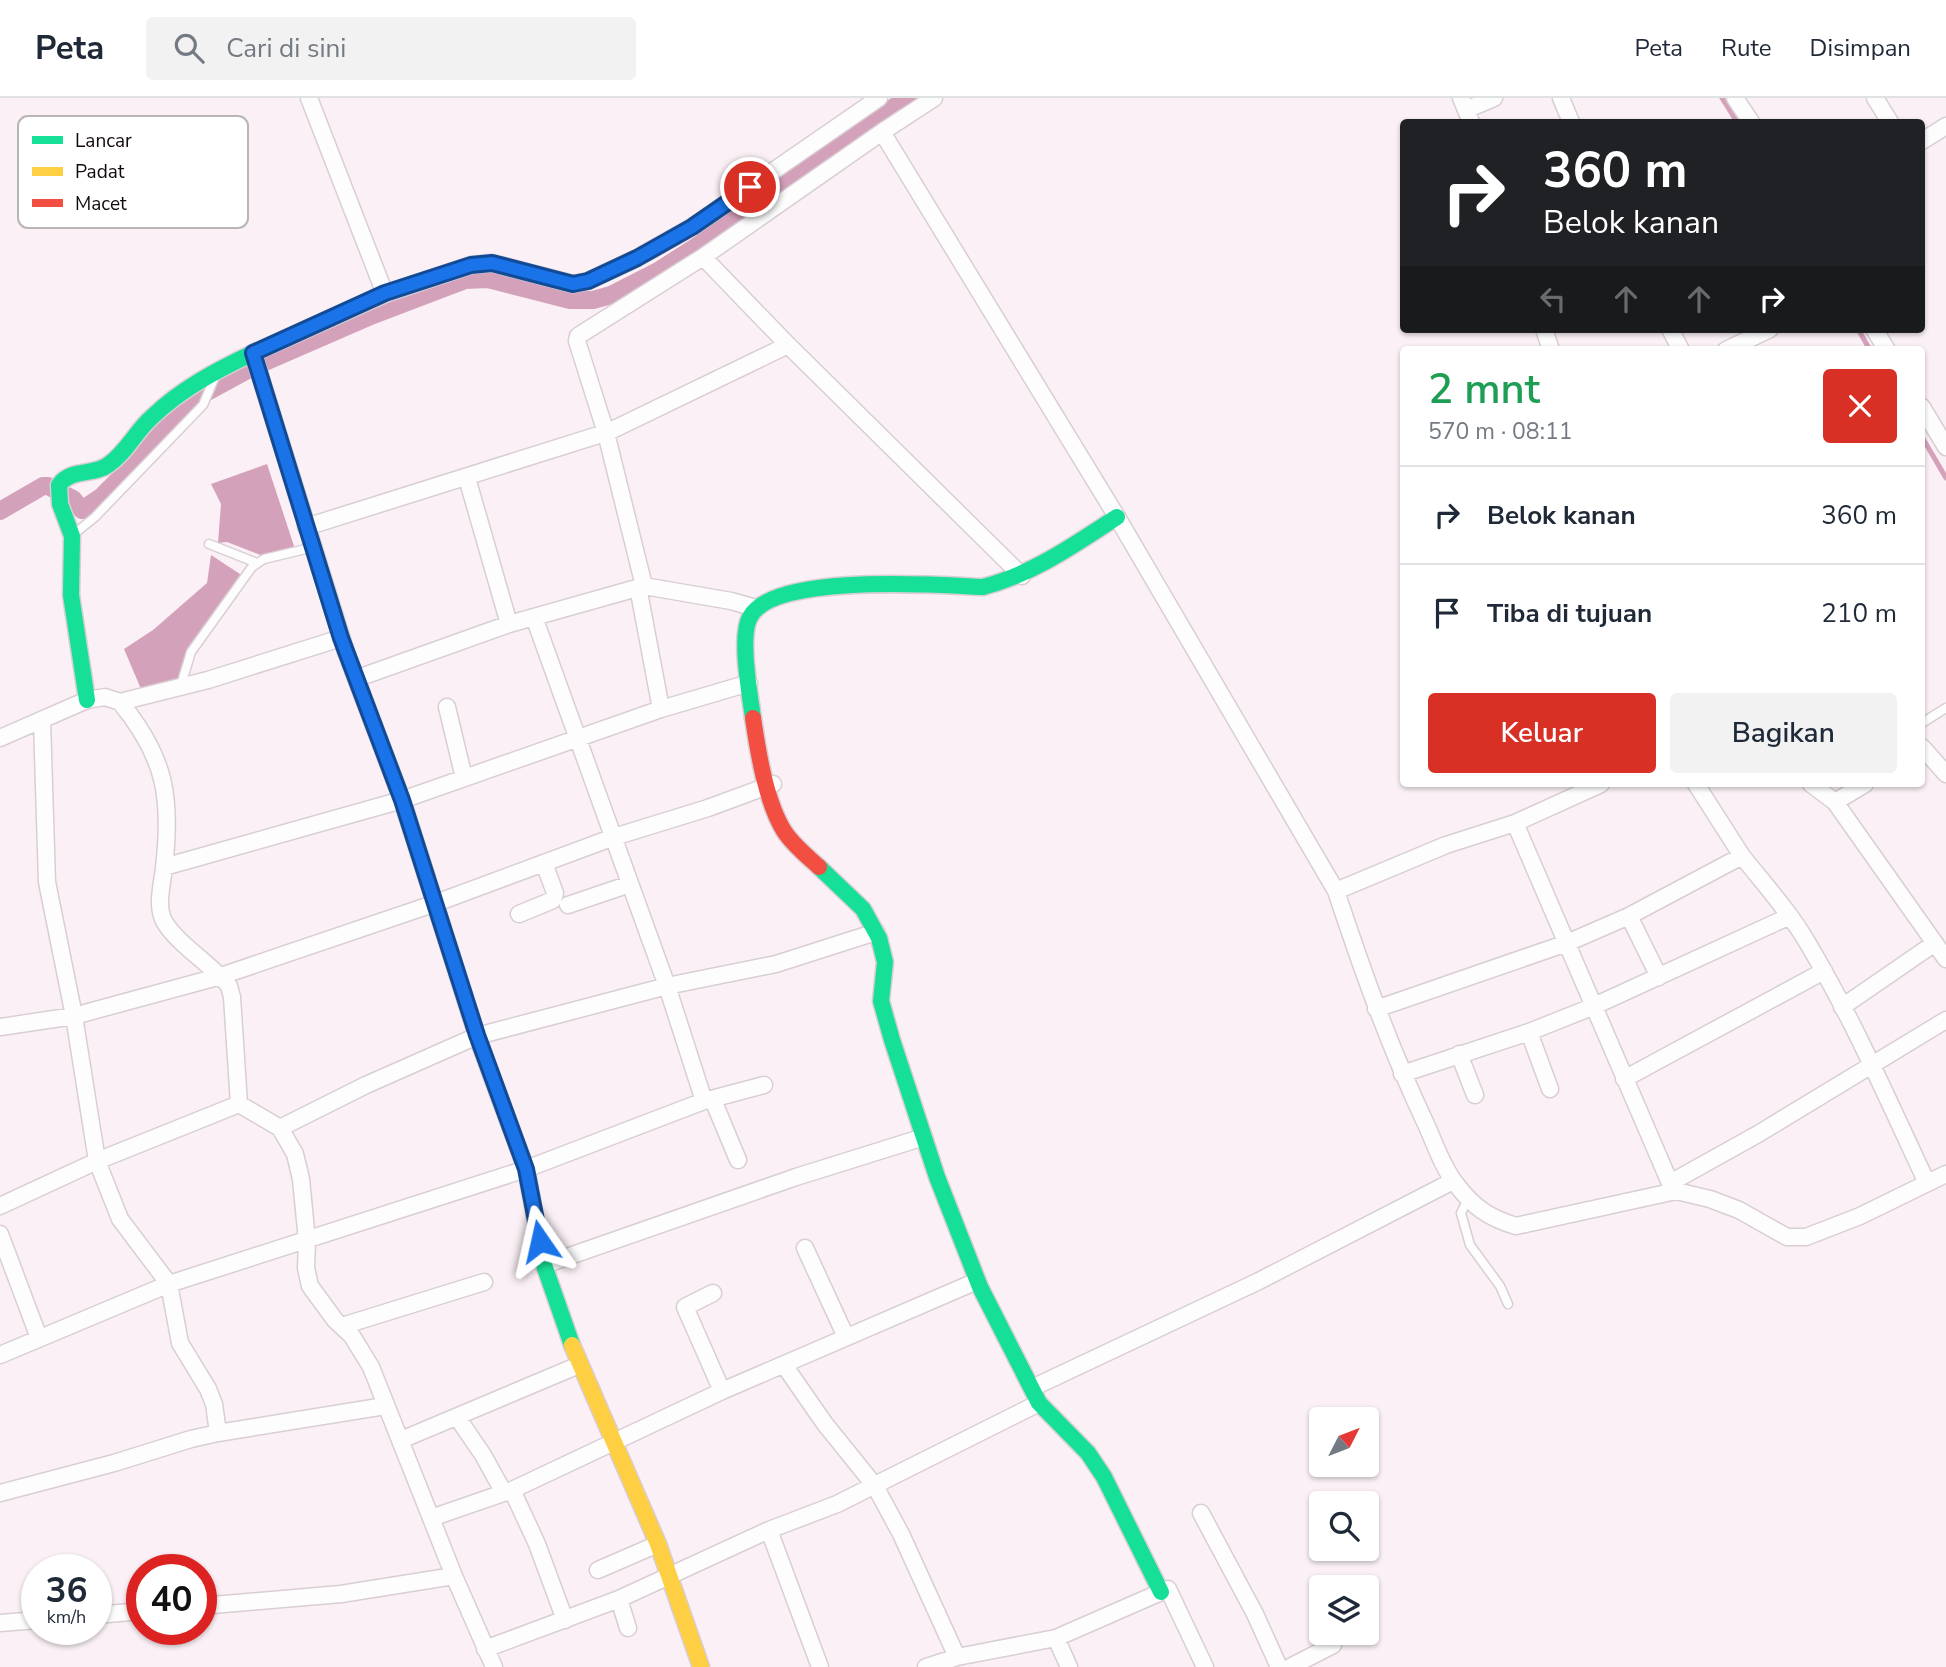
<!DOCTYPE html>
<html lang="id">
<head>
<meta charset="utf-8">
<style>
  body { margin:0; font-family:"Nunito Sans",sans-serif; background:#f2f2f3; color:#1f2937; height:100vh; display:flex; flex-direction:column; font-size:26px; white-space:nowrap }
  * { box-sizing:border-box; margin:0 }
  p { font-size:23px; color:#747a83 }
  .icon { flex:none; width:38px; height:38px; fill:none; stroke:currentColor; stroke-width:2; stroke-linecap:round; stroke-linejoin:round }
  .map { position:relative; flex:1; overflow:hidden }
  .sheet { position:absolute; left:1400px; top:248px; width:525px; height:441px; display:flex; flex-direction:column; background:#fff; border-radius:7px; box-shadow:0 2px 5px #0004 }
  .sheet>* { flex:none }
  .hud { position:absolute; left:1400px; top:21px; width:525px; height:214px; border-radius:7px; box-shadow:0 2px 5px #0004; background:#202124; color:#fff; overflow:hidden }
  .needle { width:46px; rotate:48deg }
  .tools { position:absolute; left:1309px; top:1309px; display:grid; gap:14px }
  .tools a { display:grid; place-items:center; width:70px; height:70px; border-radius:7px; background:#fff; box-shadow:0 2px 5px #0004; font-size:35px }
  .speed { position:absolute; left:21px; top:1456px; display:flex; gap:14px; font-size:35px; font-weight:700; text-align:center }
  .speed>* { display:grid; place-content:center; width:91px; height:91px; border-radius:50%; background:#fff; box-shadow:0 2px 5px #0004; line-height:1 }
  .speed small { font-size:18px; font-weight:400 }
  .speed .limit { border:10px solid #d22; background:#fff; color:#111 }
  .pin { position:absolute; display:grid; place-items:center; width:60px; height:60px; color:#fff; margin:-30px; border:4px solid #fff; border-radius:50%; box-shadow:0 2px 7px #0007 }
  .me { position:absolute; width:77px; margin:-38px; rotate:349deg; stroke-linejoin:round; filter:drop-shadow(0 0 5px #0008) }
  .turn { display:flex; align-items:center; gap:24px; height:147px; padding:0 28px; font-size:32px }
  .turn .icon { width:91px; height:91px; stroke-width:2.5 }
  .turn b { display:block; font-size:49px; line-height:60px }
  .lanes { display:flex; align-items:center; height:66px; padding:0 28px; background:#0003; justify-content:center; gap:35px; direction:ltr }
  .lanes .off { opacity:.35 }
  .round { display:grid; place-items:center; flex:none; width:74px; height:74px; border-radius:7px; background:#f2f2f3 }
  .headline { display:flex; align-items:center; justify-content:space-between; height:119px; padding:0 28px }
  h1 { font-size:42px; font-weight:600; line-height:52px; color:#1e9e55 }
  .cta { display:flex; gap:14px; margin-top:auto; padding:14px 28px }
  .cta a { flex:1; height:80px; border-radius:7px; background:#d93025; color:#fff; font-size:28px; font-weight:600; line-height:80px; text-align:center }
  .cta a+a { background:#f2f2f3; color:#1f2937 }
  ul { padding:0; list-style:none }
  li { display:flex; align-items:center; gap:21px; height:98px; padding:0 28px; border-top:2px solid #e0e1e3 }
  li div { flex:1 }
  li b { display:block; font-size:26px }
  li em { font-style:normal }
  header { display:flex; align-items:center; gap:42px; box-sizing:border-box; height:98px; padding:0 35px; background:#fff; border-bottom:2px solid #e0e1e3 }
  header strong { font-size:33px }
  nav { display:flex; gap:38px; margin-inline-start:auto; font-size:24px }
  .search { width:490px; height:63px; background:#f2f2f3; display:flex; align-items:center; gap:18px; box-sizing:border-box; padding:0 24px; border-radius:7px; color:#747a83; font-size:26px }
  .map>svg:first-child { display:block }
  .water { fill:#d4a1ba }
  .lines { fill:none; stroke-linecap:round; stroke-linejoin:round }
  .stream { stroke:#d4a1ba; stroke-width:5 }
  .canal { stroke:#d4a1ba; stroke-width:18 }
  .lane-casing { stroke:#d8ced3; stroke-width:11 }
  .street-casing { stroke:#d8ced3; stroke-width:19 }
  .fast-casing { stroke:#d8ced3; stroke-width:19 }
  .slow-casing { stroke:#d8ced3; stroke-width:19 }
  .jam-casing { stroke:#d8ced3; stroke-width:19 }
  .lane { stroke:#fefdfe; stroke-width:8 }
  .street { stroke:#fefdfe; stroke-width:16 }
  .fast { stroke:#16e098; stroke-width:16 }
  .slow { stroke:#ffcf43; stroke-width:16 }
  .jam { stroke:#f24e42; stroke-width:16 }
  .route-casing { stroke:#114b97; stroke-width:18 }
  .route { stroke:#1a73e8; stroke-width:12 }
  .key { fill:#fff; stroke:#b8b5b6; stroke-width:2 }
  .key-label { font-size:19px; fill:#12090d }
</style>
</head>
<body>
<header>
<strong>Peta</strong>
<div class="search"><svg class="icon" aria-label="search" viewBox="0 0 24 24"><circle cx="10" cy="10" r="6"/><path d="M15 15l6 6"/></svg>Cari di sini</div>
<nav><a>Peta</a><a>Rute</a><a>Disimpan</a></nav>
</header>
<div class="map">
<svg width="1946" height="1569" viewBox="0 0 1946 1569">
  <rect width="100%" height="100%" fill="#faf0f5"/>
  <path class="water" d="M 267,366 L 295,451 L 263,458 L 227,444 L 218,445 L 221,406 L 211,386 Z
    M 211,457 L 243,478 L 186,558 L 181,581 L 141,591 L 124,551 L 153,532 L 207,485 Z"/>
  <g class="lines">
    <path class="stream" d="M 1722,0 L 1737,24
      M 1858,231 L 1870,252
      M 1922,339 L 1946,380"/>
    <path class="canal" d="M 0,413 L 43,388 L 48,388 L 73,401 L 82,412 L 101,399 L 122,378 L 160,331 L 182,311 L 205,295 L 251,270 L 373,217 L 465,182 L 488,181 L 570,202 L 593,202 L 611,197 L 658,173 L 697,148 L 907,0"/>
    <g class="lane-casing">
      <path id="lane" d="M 74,436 L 95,419 L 203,307 L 214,281
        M 209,446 L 257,465
        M 181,587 L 191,554 L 252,469 L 264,461 L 310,450
        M 1922,625 L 1946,610
        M 1468,1101 L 1461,1115 L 1470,1147 L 1500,1188 L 1508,1206"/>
    </g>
    <g class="street-casing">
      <path id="street" d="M 309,0 L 385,196
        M 934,0 L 882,34 L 1117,419 L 1336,793
        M 1461,0 L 1471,24
        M 1561,0 L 1571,24
        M 1735,0 L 1751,24
        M 1875,0 L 1890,24
        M 1466,12 L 1494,0
        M 1922,43 L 1946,28
        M 703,159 L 788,247 L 1022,478
        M 1544,231 L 1551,252
        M 1670,231 L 1681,252
        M 1874,231 L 1887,252
        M 1726,252 L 1770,231
        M 253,255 L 385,196 L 471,167 L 492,165 L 573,186 L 588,183 L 637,160 L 692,129 L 879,0
        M 1922,309 L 1946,349
        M 467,380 L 509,526
        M 306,429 L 608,334 L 788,247
        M 638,489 L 661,611
        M 756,510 L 731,503 L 644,488 L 606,335 L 577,243 L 578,238 L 703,159 L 882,34
        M 534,519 L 667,888 L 704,1003
        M 358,580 L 509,526 L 644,488
        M 120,604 C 166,660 172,700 164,770 C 162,787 156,808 164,823 C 175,844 212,867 229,888 L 232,899 L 239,1006 L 280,1030 L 295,1056 L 301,1081 L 307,1143 L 306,1170 L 310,1188 L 335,1222 L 352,1238 L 371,1269 L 454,1478 L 494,1569
        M 447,609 L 464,680
        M 0,640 L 87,602 L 105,599 L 120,604 L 208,582 L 341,540
        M 1922,649 L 1946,676
        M 1601,686 L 1515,725 L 1446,747 L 1336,793 C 1362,871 1389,948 1425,1024 C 1434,1043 1442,1069 1456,1086 C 1473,1109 1489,1120 1516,1128 L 1676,1093 L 1710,1101 L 1739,1112 L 1787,1139 L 1806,1139 L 1860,1118 L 1946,1076
        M 1696,686 L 1742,758
        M 1811,686 L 1835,704 L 1946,861
        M 1835,704 L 1865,686
        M 1515,725 L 1670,1085 L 1676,1093
        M 164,769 L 402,702 L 661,611 L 749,585
        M 568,807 L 630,786
        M 519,816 L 553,802 L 555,795 L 544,765
        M 1629,818 L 1659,879
        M 1842,909 L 1935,845
        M 1376,911 L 1567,845 L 1629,818 L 1742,758 C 1764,786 1789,813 1807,844 C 1853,921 1889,1004 1927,1085
        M 0,929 L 74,918 L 221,878 L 436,805 L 614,739 L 708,710 L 773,686
        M 1529,934 L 1550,991
        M 1459,956 L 1475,997
        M 1402,976 L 1529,934 L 1592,909 L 1790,818
        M 1624,981 L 1824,873
        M 713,1002 L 738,1062
        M 280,1030 L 366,987 L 477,938 L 667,888 L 776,866 L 876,834
        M 1670,1085 L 1758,1036 L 1946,922
        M 0,1108 L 97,1063 L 239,1006
        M 0,1136 L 39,1240
        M 805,1150 L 846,1239
        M 544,1167 L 796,1079 L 924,1039
        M 713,1195 L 685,1209 L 722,1293
        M 342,1228 L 484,1184
        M 0,1257 L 169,1186 L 526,1071 L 704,1003 L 764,987
        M 784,1267 L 825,1326 L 875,1388 L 901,1436 L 957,1559
        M 1032,1290 L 1259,1183 L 1453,1083
        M 457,1319 L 483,1357 L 504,1395
        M 218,1335 L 385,1308
        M 401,1342 L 579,1267
        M 0,1395 L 114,1365 L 191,1341 L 218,1335 L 214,1306 L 208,1291 L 180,1245 L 169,1186 L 120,1121 L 97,1063 L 74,918 L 47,784 L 42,623
        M 1201,1415 L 1255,1516 L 1279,1569
        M 431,1420 L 512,1392
        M 769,1432 L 820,1569
        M 598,1472 L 658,1446
        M 619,1501 L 628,1530
        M 201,1508 L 341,1496 L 454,1478
        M 96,1517 L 142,1513
        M 565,1522 L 537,1446 L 512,1392 L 722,1293 L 977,1183
        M 0,1525 L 37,1522
        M 1056,1540 L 1069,1569
        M 485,1551 L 619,1501 L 769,1432 L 837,1406 L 1039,1305
        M 926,1569 L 957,1559 L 1056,1540 L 1168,1491 L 1205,1569
        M 1290,1569 L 1333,1547"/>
    </g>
    <g class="fast-casing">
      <path id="fast" d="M 87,602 L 71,497 L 72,438 L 60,406 L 59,387 C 71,370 93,378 108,367 C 126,355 136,333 152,319 C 181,291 217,272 253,255 L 346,554
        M 753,620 C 750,597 739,538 750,519 C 773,475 938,487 983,489 C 1033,476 1074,447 1117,419
        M 819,769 L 863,811 L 879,840 L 885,864 L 881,903 L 892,942 L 937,1079 L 980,1189 L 1039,1305 L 1088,1355 L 1104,1379 L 1161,1494
        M 426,777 L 477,938 L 526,1071 L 544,1167 L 572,1247"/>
    </g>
    <g class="slow-casing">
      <path id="slow" d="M 346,554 L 402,702 L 426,777
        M 572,1247 L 658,1446 L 701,1569"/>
    </g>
    <g class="jam-casing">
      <path id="jam" d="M 753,620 C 758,654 766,704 784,733 C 793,747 807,758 819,769"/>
    </g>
    <use href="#lane" class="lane"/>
    <use href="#street" class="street"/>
    <use href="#fast" class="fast"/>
    <use href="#slow" class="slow"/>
    <use href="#jam" class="jam"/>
  </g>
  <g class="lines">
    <g class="route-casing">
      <path id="route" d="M 540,1143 L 526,1071 L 477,937 L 402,702 L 341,540 L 253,255 L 385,195 L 471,167 L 492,165 L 573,186 L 588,183 L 637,160 L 692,129 L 750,89"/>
    </g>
    <use href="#route" class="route"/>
  </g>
  <rect x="18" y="18" width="230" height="112" rx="10" class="key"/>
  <rect x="32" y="38" width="31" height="8" fill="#16e098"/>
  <rect x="32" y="69" width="31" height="9" fill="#ffcf43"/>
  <rect x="32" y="101" width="31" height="8" fill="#f24e42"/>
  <g class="key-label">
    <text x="75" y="49">Lancar</text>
    <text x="75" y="80">Padat</text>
    <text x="75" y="112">Macet</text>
  </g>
</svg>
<div class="tools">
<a><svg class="needle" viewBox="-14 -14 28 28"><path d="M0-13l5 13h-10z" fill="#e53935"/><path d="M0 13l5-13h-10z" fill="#747a83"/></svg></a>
<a><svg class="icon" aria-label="search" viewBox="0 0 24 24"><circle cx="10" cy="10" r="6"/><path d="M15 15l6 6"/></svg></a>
<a><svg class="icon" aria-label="layers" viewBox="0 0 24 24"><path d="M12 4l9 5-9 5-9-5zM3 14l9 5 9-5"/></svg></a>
</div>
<div class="speed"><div>36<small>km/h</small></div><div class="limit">40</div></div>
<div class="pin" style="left:750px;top:89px;background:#d93025"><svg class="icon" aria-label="arrive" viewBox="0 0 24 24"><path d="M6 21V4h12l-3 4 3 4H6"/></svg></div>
<svg class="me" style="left:540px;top:1143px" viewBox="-20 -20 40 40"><path d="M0-17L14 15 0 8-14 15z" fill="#1a73e8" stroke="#fff" stroke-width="4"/></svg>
<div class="hud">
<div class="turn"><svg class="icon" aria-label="right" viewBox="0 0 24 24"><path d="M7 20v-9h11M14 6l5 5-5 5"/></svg><div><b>360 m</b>Belok kanan</div></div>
<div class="lanes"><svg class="icon off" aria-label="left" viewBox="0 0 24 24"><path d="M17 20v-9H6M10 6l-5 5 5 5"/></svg><svg class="icon off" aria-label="ahead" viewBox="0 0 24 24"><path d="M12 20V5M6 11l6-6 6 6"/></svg><svg class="icon off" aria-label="ahead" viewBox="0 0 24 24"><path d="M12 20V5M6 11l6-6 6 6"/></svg><svg class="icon" aria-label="right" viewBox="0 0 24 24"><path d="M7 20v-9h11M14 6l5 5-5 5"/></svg></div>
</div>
<section class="sheet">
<div class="headline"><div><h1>2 mnt</h1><p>570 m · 08:11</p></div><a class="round" style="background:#d93025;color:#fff"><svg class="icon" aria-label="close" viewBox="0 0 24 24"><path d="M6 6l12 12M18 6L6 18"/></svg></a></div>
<ul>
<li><svg class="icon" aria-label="right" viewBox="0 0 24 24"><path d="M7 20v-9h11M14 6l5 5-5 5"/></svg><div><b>Belok kanan</b></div><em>360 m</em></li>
<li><svg class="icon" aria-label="arrive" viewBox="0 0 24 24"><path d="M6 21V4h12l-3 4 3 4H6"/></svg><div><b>Tiba di tujuan</b></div><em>210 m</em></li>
</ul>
<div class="cta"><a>Keluar</a><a>Bagikan</a></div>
</section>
</div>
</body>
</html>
